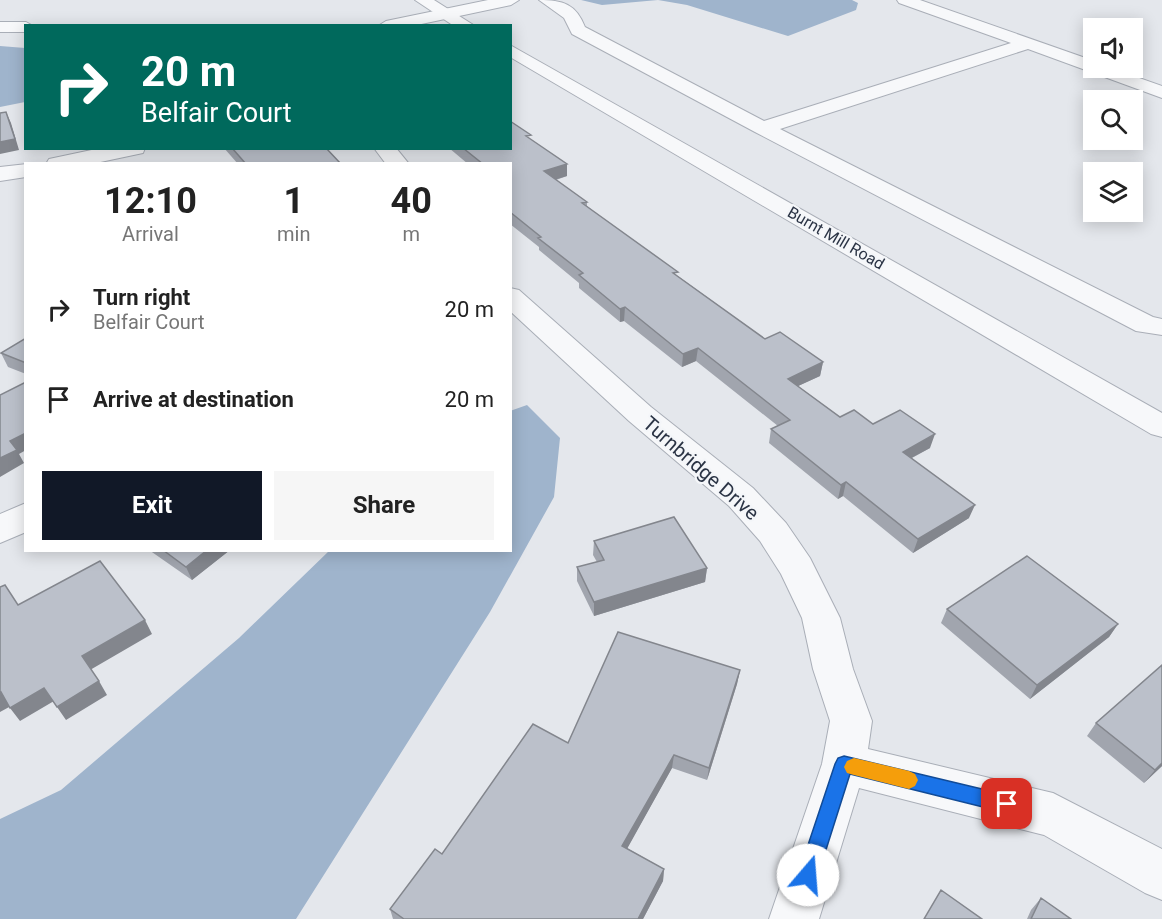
<!DOCTYPE html>
<html lang="en">
<head>
<meta charset="utf-8">
<style>
  body { margin:0; font-family:Roboto,sans-serif; background:#f6f6f6; color:#222; height:100vh; display:flex; flex-direction:column; font-size:22px; white-space:nowrap }
  * { box-sizing:border-box; margin:0 }
  p { font-size:20px; color:#767676 }
  .icon { flex:none; width:33px; height:33px; fill:none; stroke:currentColor; stroke-width:2; stroke-linecap:round; stroke-linejoin:round }
  .map { position:relative; flex:1; overflow:hidden }
  .drawer { position:absolute; left:24px; top:162px; width:488px; height:390px; display:flex; flex-direction:column; background:#fff; border-radius:0px; box-shadow:0 3px 15px #0003 }
  .drawer>* { flex:none }
  .top-card { position:absolute; left:24px; top:24px; width:488px; height:126px; border-radius:0px; box-shadow:0 3px 15px #0003; background:#00695c; color:#fff; overflow:hidden }
  .buttons { position:absolute; left:1083px; top:18px; display:grid; gap:12px }
  .buttons a { display:grid; place-items:center; width:60px; height:60px; border-radius:0px; background:#fff; box-shadow:0 3px 15px #0003; font-size:30px }
  .pin { position:absolute; display:grid; place-items:center; width:51px; height:51px; color:#fff; margin:-26px; border-radius:12px; box-shadow:0 3px 9px #0006 }
  .me { position:absolute; width:66px; margin:-33px; rotate:18deg; stroke-linejoin:round; filter:drop-shadow(0 0 4px #0008) }
  .turn { display:flex; align-items:center; gap:21px; height:126px; padding:0 18px; font-size:27px }
  .turn .icon { width:78px; height:78px; stroke-width:2.5 }
  .turn b { display:block; font-size:42px; line-height:51px }
  .eta { display:flex; justify-content:space-evenly; align-items:center; height:102px; text-align:center }
  .eta b { font-size:36px; font-weight:700; line-height:42px }
  .action { display:flex; gap:12px; margin-top:auto; padding:12px 18px }
  .action a { flex:1; height:69px; border-radius:0px; background:#111827; color:#fff; font-size:24px; font-weight:700; line-height:69px; text-align:center }
  .action a+a { background:#f6f6f6; color:#222 }
  ul { padding:0; list-style:none }
  li { display:flex; align-items:center; gap:18px; height:90px; padding:0 18px }
  li div { flex:1 }
  li b { display:block; font-size:22px }
  li em { font-style:normal }
  .map>svg:first-child { display:block }
  .water { fill:#9fb4cc }
  .lines { fill:none; stroke-linecap:round; stroke-linejoin:round }
  .minor-casing { stroke:#a9aeb7; stroke-width:2 }
  .tertiary-casing { stroke:#a9aeb7; stroke-width:2 }
  .minor { fill:#f7f8fa; fill-rule:evenodd }
  .tertiary { fill:#f7f8fa; fill-rule:evenodd }
  .wall { fill:#a1a5ae }
  .shaded-wall { fill:#83868d }
  .building { fill:#bbc0ca; stroke:#83868d; stroke-width:1.5 }
  .route { fill:#1a73e8; stroke:#114b97; stroke-width:1.5 }
  .slow { fill:#f59e0b }
  .labels { text-anchor:middle; dominant-baseline:central; stroke-width:4.5; stroke-linejoin:round; paint-order:stroke }
  .far-street-label { font-size:16px; fill:#2b3445; stroke:#f4f6f9 }
  .street-label { font-size:20px; fill:#2b3445; stroke:#f4f6f9 }
</style>
</head>
<body>
<div class="map">
<svg width="1162" height="919" viewBox="0 0 1162 919">
  <rect width="100%" height="100%" fill="#e4e7ec"/>
  <path class="water" d="M 581,0 L 852,0 L 858,3 L 856,10 L 788,36 L 687,5 L 658,0 L 602,5 Z
    M 0,46 L 25,48 L 25,102 L 0,107 Z
    M 527,405 L 560,438 L 554,497 L 490,612 L 296,919 L 0,919 L 0,819 L 61,790 L 239,638 L 329,551 L 510,550 L 510,411 Z"/>
  <g class="lines">
    <g class="minor-casing">
      <path id="minor" d="M 488,0 L 519,0 L 511,5 L 412,26 L 378,26 L 386,21 Z
        M 539,0 C 563,0 576,4 585,27 L 764,121 L 1011,43 L 899,3 L 897,0 L 920,0 L 1094,61 L 1094,68 L 1111,68 L 1162,86 L 1162,98 L 1028,49 L 780,129 L 1153,317 L 1162,319 L 1162,335 L 1136,331 L 755,132 L 572,34 L 564,18 Z
        M 0,22 L 26,22 L 33,26 L 26,26 L 26,32 L 0,32 Z
        M 101,148 L 145,148 L 143,153 L 91,164 L 46,164 L 49,159 Z
        M 374,148 L 396,148 L 409,164 L 386,164 Z
        M 27,164 L 26,177 L 0,181 L 0,167 Z
        M 510,288 L 519,290 L 651,407 L 753,488 L 786,523 L 810,558 L 840,618 L 853,669 L 872,721 L 868,749 L 1053,793 L 1162,849 L 1162,900 L 1145,893 L 1044,835 L 859,788 L 819,919 L 769,919 L 822,764 L 830,721 L 813,669 L 802,618 L 781,574 L 760,541 L 729,506 L 629,421 L 510,311 Z
        M 26,503 L 26,532 L 0,543 L 0,514 Z"/>
    </g>
    <g class="tertiary-casing">
      <path id="tertiary" d="M 415,0 L 434,0 L 475,26 L 454,26 Z
        M 510,45 L 1162,413 L 1162,437 L 1151,434 L 510,57 Z"/>
    </g>
    <use href="#minor" class="minor"/>
    <use href="#tertiary" class="tertiary"/>
  </g>
  <path class="wall" d="M 531,140 L 567,176 L 556,180 L 587,202 L 587,206 L 678,276 L 765,339 L 823,362 L 820,376 L 798,386 L 840,417 L 873,424 L 930,448 L 912,458 L 969,518 L 913,553 L 843,496 L 838,499 L 769,443 L 771,429 L 778,426 L 696,361 L 682,367 L 624,321 L 620,322 L 579,288 L 579,283 L 539,250 L 539,247 L 510,224 L 510,164 L 468,164 L 449,148 L 510,148 Z
    M 224,148 L 326,148 L 341,164 L 238,164 Z
    M 26,338 L 26,374 L 8,367 L 1,353 Z
    M 594,541 L 707,568 L 705,582 L 594,616 L 577,581 L 577,567 L 597,562 L 593,555 Z
    M 149,550 L 230,550 L 192,580 Z
    M 947,609 L 1118,624 L 1109,637 L 1030,699 L 941,623 Z
    M 1162,665 L 1162,766 L 1144,783 L 1087,736 L 1096,723 Z
    M 740,670 L 737,684 L 707,780 L 672,768 L 627,848 L 664,869 L 663,881 L 643,919 L 393,919 L 390,909 L 442,854 L 568,743 Z
    M 1041,898 L 1071,919 L 1027,919 L 1031,910 Z"/>
  <path class="shaded-wall" d="M 6,112 L 11,123 L 19,150 L 0,154 L 0,142 Z
    M 567,164 L 567,176 L 544,183 L 544,171 Z
    M 625,307 L 624,321 L 620,322 L 620,309 Z
    M 698,348 L 696,361 L 682,367 L 683,354 Z
    M 823,362 L 820,376 L 785,392 L 788,379 Z
    M 26,433 L 26,450 L 19,454 L 24,463 L 0,477 L 0,458 L 10,441 Z
    M 935,434 L 930,448 L 898,465 L 903,452 Z
    M 846,482 L 843,496 L 838,499 L 841,485 Z
    M 975,505 L 969,518 L 913,553 L 918,539 Z
    M 207,550 L 230,550 L 192,580 L 186,567 Z
    M 707,568 L 705,582 L 594,616 L 594,602 Z
    M 145,620 L 152,634 L 90,670 L 82,656 Z
    M 1118,624 L 1109,637 L 1030,699 L 1037,685 Z
    M 740,670 L 737,684 L 707,780 L 709,768 Z
    M 99,681 L 107,695 L 66,720 L 57,707 Z
    M 44,688 L 54,701 L 20,721 L 10,708 Z
    M 1,692 L 11,706 L 0,712 L 0,693 Z
    M 674,755 L 672,768 L 622,858 L 622,846 Z
    M 1162,763 L 1162,766 L 1144,783 L 1155,770 Z
    M 664,869 L 663,881 L 643,919 L 638,919 Z"/>
  <path class="building" d="M 6,112 L 15,139 L 0,142 L 0,113 Z
    M 510,121 L 531,135 L 526,136 L 567,164 L 544,171 L 587,202 L 582,203 L 678,272 L 673,273 L 765,339 L 780,332 L 823,362 L 788,379 L 840,417 L 854,410 L 873,424 L 900,410 L 935,434 L 903,452 L 975,505 L 918,539 L 846,482 L 841,485 L 771,429 L 790,420 L 698,348 L 683,354 L 625,307 L 620,309 L 579,275 L 583,273 L 538,238 L 541,237 L 510,212 L 510,164 L 483,164 L 463,148 L 510,148 Z
    M 232,148 L 326,148 L 341,164 L 246,164 Z
    M 26,338 L 26,363 L 1,353 Z
    M 26,382 L 26,433 L 10,441 L 17,450 L 0,458 L 0,395 Z
    M 674,517 L 707,568 L 594,602 L 577,567 L 604,560 L 594,541 Z
    M 163,550 L 207,550 L 186,567 Z
    M 1027,556 L 1118,624 L 1037,685 L 947,609 Z
    M 100,561 L 145,620 L 82,656 L 99,681 L 57,707 L 44,688 L 10,708 L 1,692 L 0,693 L 0,587 L 5,585 L 18,605 Z
    M 618,632 L 740,670 L 709,768 L 674,755 L 622,846 L 664,869 L 638,919 L 404,919 L 390,909 L 435,849 L 442,854 L 533,724 L 568,743 Z
    M 1162,665 L 1162,763 L 1155,770 L 1096,723 Z
    M 941,890 L 982,919 L 924,919 Z
    M 1041,898 L 1071,919 L 1031,919 Z"/>
  <path class="route" d="M 844,756 L 1007,795 L 1014,798 L 1016,804 L 1014,810 L 1007,813 L 850,774 L 818,875 L 815,882 L 808,885 L 801,882 L 798,875 L 835,764 L 838,758 Z"/>
  <path class="slow" d="M 854,758 L 909,771 L 915,774 L 918,780 L 915,786 L 909,789 L 854,775 L 847,773 L 844,767 L 847,761 Z"/>
  <g class="labels">
    <g class="far-street-label">
      <text transform="translate(836 238) rotate(30)">Burnt Mill Road</text>
    </g>
    <g class="street-label">
      <text transform="translate(701 468) rotate(41)">Turnbridge Drive</text>
    </g>
  </g>
</svg>
<div class="buttons">
<a><svg class="icon" aria-label="sound" viewBox="0 0 24 24"><path d="M4 9h4l5-4v14l-5-4H4zM17 9q2 3 0 6"/></svg></a>
<a><svg class="icon" aria-label="search" viewBox="0 0 24 24"><circle cx="10" cy="10" r="6"/><path d="M15 15l6 6"/></svg></a>
<a><svg class="icon" aria-label="layers" viewBox="0 0 24 24"><path d="M12 4l9 5-9 5-9-5zM3 14l9 5 9-5"/></svg></a>
</div>
<div class="pin" style="left:1007px;top:804px;background:#d93025"><svg class="icon" aria-label="arrive" viewBox="0 0 24 24"><path d="M6 21V4h12l-3 4 3 4H6"/></svg></div>
<svg class="me" style="left:808px;top:875px" viewBox="-20 -20 40 40"><circle r="19" fill="#fff"/><path d="M0-13L10 11 0 6-10 11z" fill="#1a73e8"/></svg>
<div class="top-card">
<div class="turn"><svg class="icon" aria-label="right" viewBox="0 0 24 24"><path d="M7 20v-9h11M14 6l5 5-5 5"/></svg><div><b>20 m</b>Belfair Court</div></div>
</div>
<section class="drawer">
<div class="eta">
<div><b>12:10</b><p>Arrival</p></div>
<div><b>1</b><p>min</p></div>
<div><b>40</b><p>m</p></div>
</div>
<ul>
<li><svg class="icon" aria-label="right" viewBox="0 0 24 24"><path d="M7 20v-9h11M14 6l5 5-5 5"/></svg><div><b>Turn right</b><p>Belfair Court</p></div><em>20 m</em></li>
<li><svg class="icon" aria-label="arrive" viewBox="0 0 24 24"><path d="M6 21V4h12l-3 4 3 4H6"/></svg><div><b>Arrive at destination</b></div><em>20 m</em></li>
</ul>
<div class="action"><a>Exit</a><a>Share</a></div>
</section>
</div>
</body>
</html>
